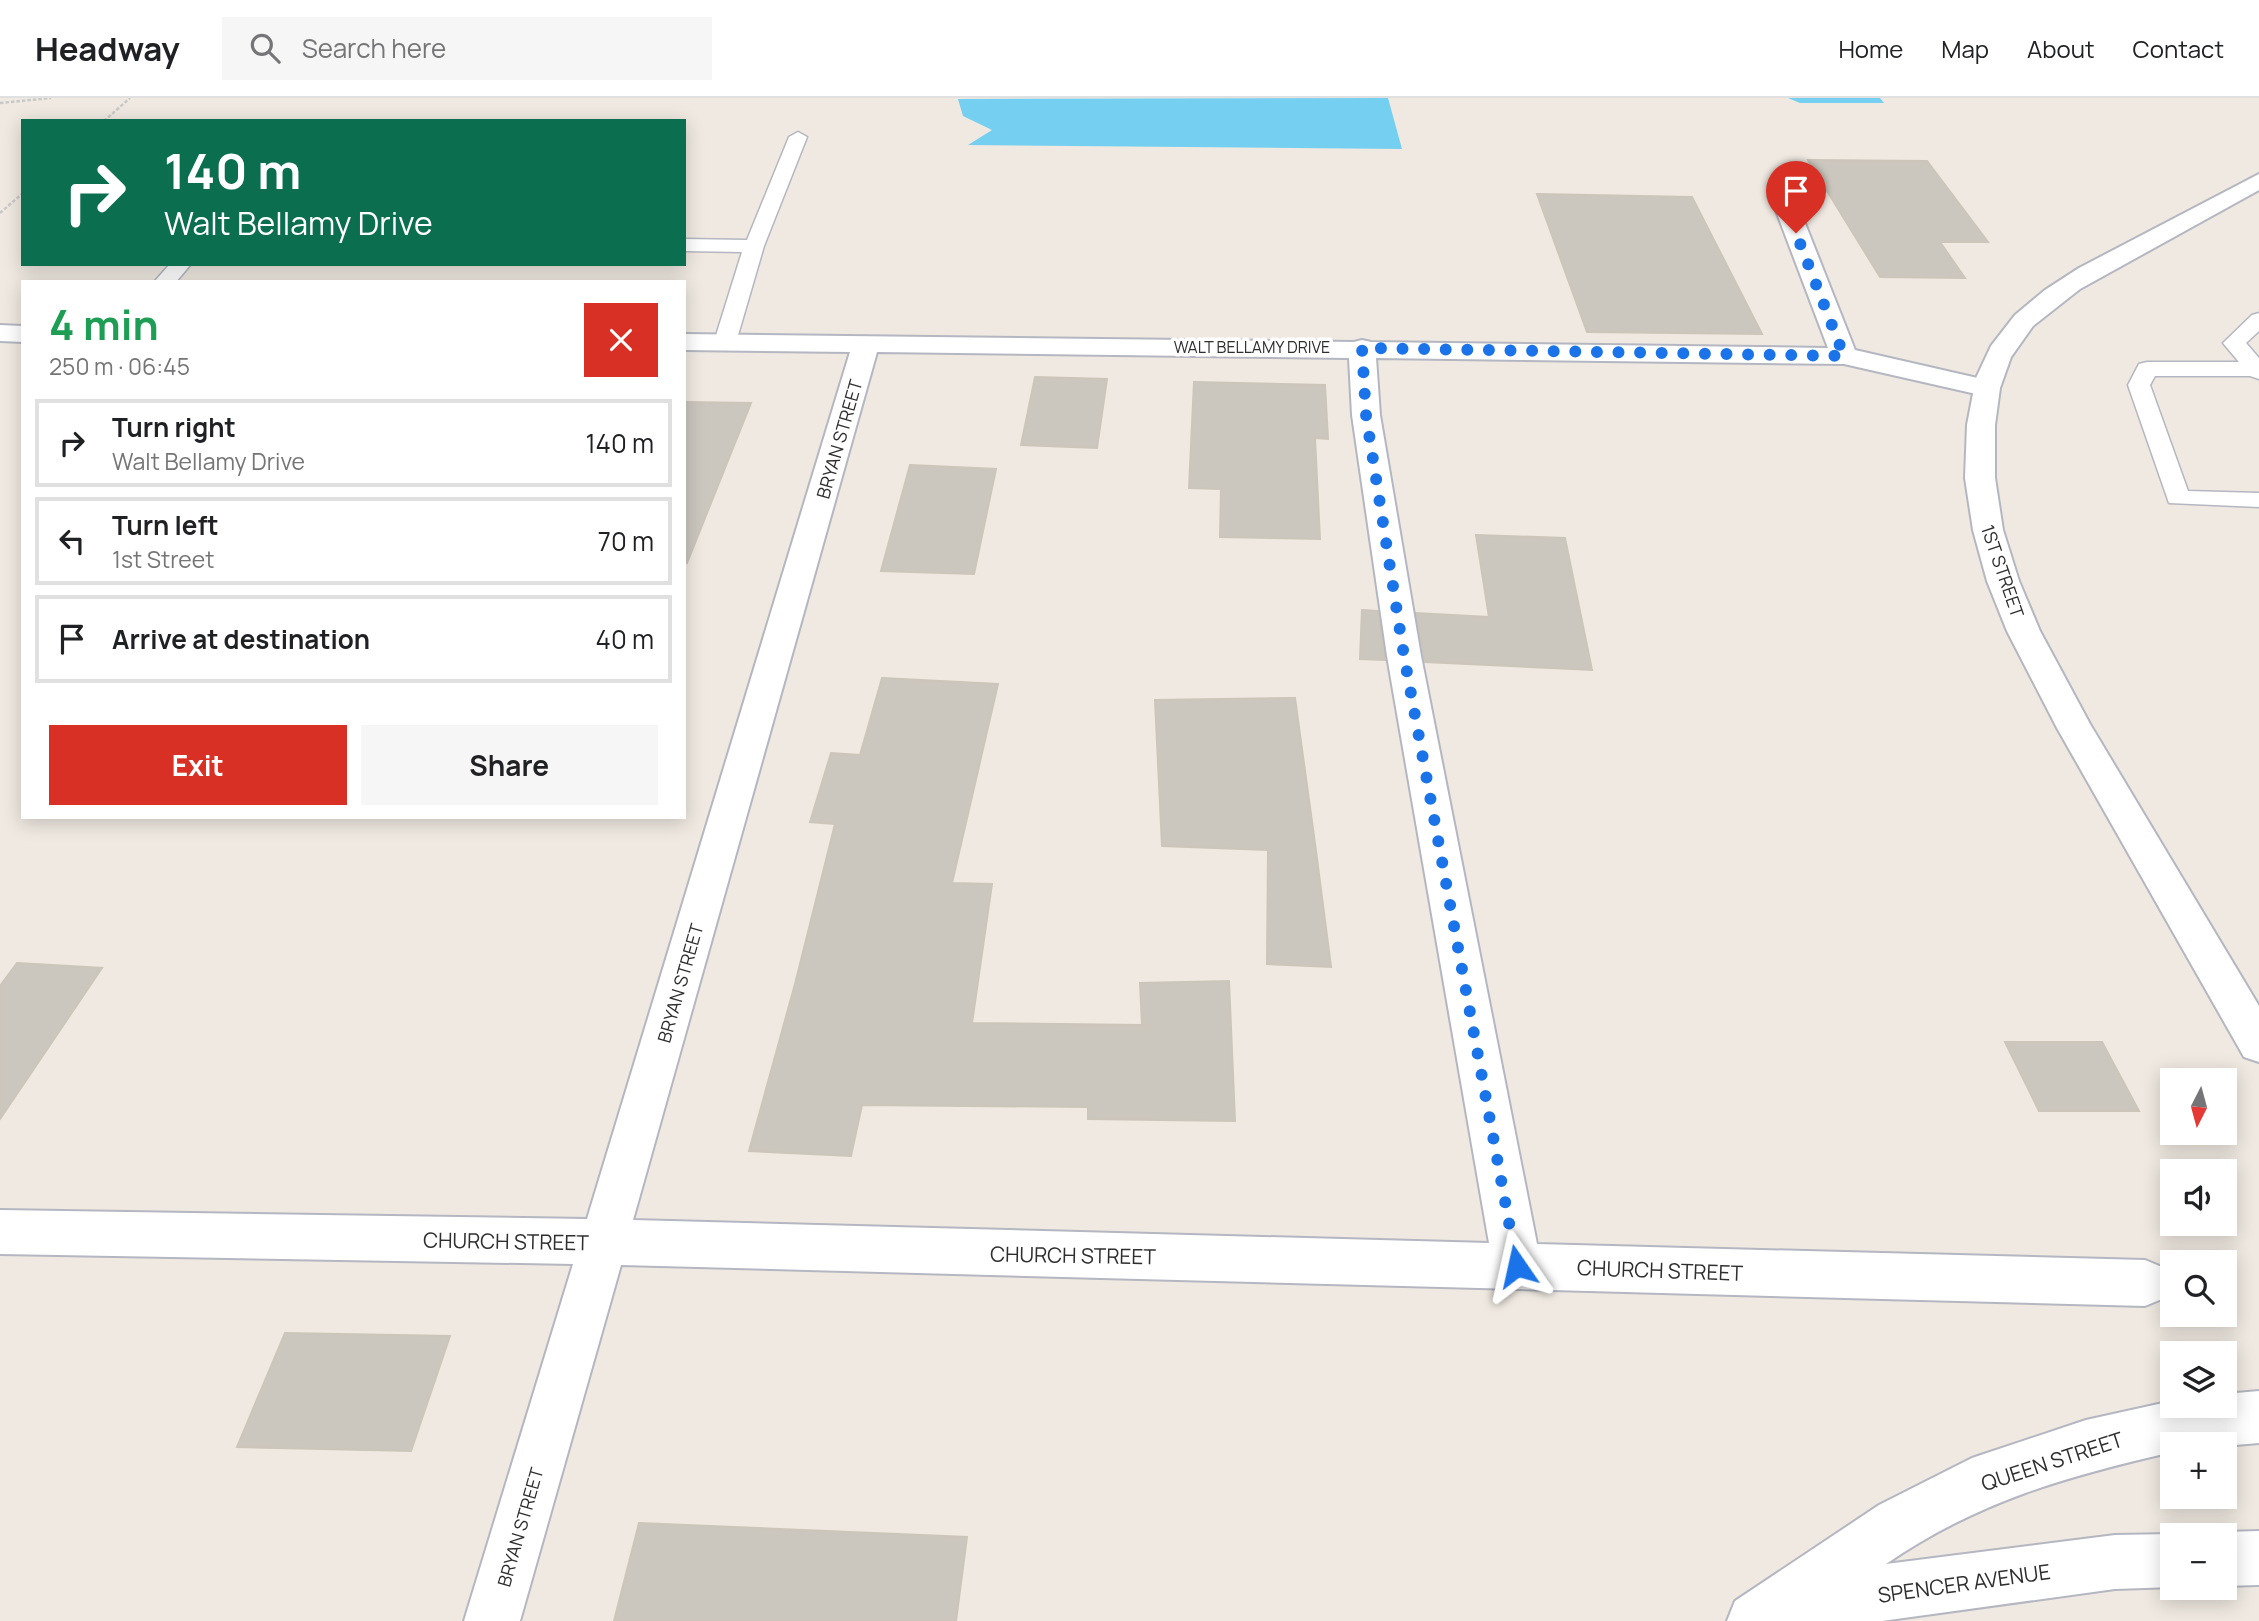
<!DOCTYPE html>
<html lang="en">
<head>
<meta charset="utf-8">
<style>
  body { margin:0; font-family:Manrope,sans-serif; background:#f6f6f6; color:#202124; height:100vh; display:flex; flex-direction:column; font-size:26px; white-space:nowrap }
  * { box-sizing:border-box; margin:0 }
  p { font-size:23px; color:#757577 }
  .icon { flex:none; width:38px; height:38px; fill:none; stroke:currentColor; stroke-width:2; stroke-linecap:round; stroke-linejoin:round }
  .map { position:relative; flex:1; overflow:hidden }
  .panel { position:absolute; left:21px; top:182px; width:665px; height:539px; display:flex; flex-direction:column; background:#fff; border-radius:0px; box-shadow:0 4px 18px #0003 }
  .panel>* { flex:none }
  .top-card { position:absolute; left:21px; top:21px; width:665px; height:147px; border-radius:0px; box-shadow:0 4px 18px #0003; background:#0b6e4f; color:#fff; overflow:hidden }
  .needle { width:46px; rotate:186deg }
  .tools { position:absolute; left:2160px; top:970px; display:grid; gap:14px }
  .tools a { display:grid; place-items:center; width:77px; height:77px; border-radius:0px; background:#fff; box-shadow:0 4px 18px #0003; font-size:35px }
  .pin { position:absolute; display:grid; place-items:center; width:60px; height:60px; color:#fff; margin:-72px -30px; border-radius:50% 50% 50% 0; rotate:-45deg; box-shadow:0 0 7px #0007 }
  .pin .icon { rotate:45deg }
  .me { position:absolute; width:77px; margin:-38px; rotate:349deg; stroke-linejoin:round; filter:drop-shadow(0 0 5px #0008) }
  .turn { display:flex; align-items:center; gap:24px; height:147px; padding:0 28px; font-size:32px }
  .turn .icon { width:91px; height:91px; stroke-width:2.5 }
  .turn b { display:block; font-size:49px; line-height:60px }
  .round { display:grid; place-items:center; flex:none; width:74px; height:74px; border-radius:0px; background:#f6f6f6 }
  .headline { display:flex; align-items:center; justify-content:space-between; height:119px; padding:0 28px }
  h1 { font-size:42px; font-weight:700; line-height:52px; color:#1e9e55 }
  .action { display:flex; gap:14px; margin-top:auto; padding:14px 28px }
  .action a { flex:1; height:80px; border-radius:0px; background:#d93025; color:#fff; font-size:28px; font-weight:700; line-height:80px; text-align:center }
  .action a+a { background:#f6f6f6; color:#202124 }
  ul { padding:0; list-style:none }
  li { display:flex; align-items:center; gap:21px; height:88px; margin:0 14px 10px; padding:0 14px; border:4px solid #e0e0e0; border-radius:0px }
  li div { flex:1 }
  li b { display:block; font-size:26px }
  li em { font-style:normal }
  header { display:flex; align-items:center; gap:42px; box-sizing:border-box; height:98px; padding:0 35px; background:#fff; border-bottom:2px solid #e0e0e0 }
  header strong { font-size:33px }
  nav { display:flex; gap:38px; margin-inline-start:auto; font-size:24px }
  .search { width:490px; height:63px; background:#f6f6f6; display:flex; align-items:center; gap:18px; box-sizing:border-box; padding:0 24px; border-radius:0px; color:#757577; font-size:26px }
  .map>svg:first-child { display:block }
  .water { fill:#75cff0 }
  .building { fill:#cbc7bf; stroke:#cbc5ba; stroke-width:2 }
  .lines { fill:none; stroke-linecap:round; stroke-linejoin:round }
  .service-casing { stroke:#b4b7c1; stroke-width:3 }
  .minor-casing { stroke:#b4b7c1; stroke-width:4 }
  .secondary-casing { stroke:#b4b7c1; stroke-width:4 }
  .path { stroke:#c9c9c9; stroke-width:2.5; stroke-dasharray:3.5 2; stroke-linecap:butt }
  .service { fill:#fff; fill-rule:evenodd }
  .minor { fill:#fff; fill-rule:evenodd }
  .secondary { fill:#fff; fill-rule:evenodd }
  .route { stroke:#1a73e8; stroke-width:12; stroke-dasharray:0 21.6 }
  .labels { text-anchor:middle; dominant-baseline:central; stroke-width:7; stroke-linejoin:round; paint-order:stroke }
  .far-street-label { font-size:16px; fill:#2e2e2e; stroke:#fff }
  .street-label { font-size:18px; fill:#2e2e2e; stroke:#fff }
  .near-street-label { font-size:21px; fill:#2e2e2e; stroke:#fff }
</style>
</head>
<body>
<header>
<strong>Headway</strong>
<div class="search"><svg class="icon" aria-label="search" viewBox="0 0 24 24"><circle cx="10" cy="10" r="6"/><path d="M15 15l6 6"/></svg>Search here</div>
<nav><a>Home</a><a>Map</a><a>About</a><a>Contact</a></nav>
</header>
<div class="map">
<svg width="2259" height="1523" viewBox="0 0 2259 1523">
  <rect width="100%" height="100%" fill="#efe9e1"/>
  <path class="water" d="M 1388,0 L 1402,51 L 968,47 L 992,32 L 963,18 L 958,1 Z
    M 1788,0 L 1880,0 L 1884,5 L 1800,5 Z"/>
  <path class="building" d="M 1808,62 L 1927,63 L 1988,144 L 1940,144 L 1965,180 L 1880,179 Z
    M 1537,96 L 1692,99 L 1762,236 L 1587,234 Z
    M 1035,279 L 1107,281 L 1097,350 L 1021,347 Z
    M 1194,284 L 1325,287 L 1328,341 L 1315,340 L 1320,441 L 1220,439 L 1221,391 L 1189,390 Z
    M 684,304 L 751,305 L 687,465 L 684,464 Z
    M 910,367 L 996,371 L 974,476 L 881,473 Z
    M 1476,437 L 1565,440 L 1592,572 L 1425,564 L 1416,515 L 1489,519 Z
    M 1362,512 L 1378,513 L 1385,562 L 1360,561 Z
    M 882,580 L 998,586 L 952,785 L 992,786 L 972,925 L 1142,927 L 1140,885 L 1229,883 L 1235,1023 L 1088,1021 L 1088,1009 L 862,1007 L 851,1058 L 749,1053 L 795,886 L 835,726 L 810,724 L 831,655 L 860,657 Z
    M 1295,600 L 1316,753 L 1331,869 L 1267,866 L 1268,752 L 1162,748 L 1155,602 Z
    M 17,865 L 102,870 L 0,1021 L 0,888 Z
    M 2005,944 L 2102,944 L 2139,1013 L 2039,1013 Z
    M 285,1235 L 450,1238 L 411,1353 L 237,1349 Z
    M 639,1425 L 967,1439 L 956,1523 L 614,1523 Z"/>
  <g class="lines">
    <g class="service-casing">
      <path id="service" d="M 798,34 L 807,39 L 764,148 L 736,244 L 733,249 L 717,249 L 714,244 L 742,154 L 684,153 L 684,141 L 747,142 L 789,39 Z
        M 170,166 L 191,166 L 176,184 L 154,184 Z
        M 2259,215 L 2259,233 L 2246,245 L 2259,260 L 2259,281 L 2250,278 L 2155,278 L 2150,287 L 2188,393 L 2259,395 L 2259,409 L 2169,405 L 2128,287 L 2139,266 L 2147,264 L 2239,264 L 2223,245 L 2252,217 Z"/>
    </g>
    <g class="minor-casing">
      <path id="minor" d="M 1787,103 L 1795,105 L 1799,110 L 1855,252 L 1995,284 L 1999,290 L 1995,296 L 1985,298 L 1844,266 L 1376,260 L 1380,317 L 1421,558 L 1537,1146 L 2145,1162 L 2162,1169 L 2169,1185 L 2162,1201 L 2145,1208 L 621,1167 L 520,1523 L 464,1523 L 573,1166 L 0,1156 L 0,1112 L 587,1121 L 850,254 L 684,252 L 684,236 L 1354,244 L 1362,242 L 1371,244 L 1828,250 L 1775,110 L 1779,105 ZM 877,254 L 1349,260 L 1352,317 L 1387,558 L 1489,1145 L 633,1122 Z
        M 0,227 L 23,228 L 23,244 L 0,243 Z
        M 2259,1293 L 2259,1345 L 2224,1348 L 2224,1346 L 2172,1346 L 2172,1354 C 2065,1379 1978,1403 1886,1466 L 2115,1437 L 2172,1436 L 2175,1437 L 2172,1437 L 2172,1489 L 2175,1489 L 2115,1491 L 1882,1523 L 1727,1523 L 1735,1503 L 1879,1407 L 1972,1360 L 2086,1322 L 2172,1303 L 2172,1307 L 2224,1307 L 2224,1296 Z
        M 2259,1433 L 2259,1487 L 2224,1488 L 2224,1437 L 2216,1437 L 2224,1434 Z"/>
    </g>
    <g class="secondary-casing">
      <path id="secondary" d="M 2259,76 L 2259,92 L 2080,191 L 2033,228 L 2011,259 L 2000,290 L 1995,327 L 1995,380 L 2003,432 L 2019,483 L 2040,533 L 2090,626 L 2259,908 L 2259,964 L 2244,959 L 2057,630 L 2007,533 L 1987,483 L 1973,432 L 1965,380 L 1967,327 L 1976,280 L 1991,248 L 2015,217 L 2045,192 L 2079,170 Z"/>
    </g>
    <path class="path" d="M 0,5 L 51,0
      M 104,23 L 130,0
      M 0,115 L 23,95"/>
    <use href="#service" class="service"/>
    <use href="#minor" class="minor"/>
    <use href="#secondary" class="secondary"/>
  </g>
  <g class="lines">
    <path class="route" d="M 1517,1168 L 1404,558 L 1366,317 L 1362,250 L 1844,258 L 1796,135"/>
  </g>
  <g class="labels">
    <g class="far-street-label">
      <text x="1252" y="249">WALT BELLAMY DRIVE</text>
    </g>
    <g class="street-label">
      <text transform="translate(839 341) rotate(-74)">BRYAN STREET</text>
      <text transform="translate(2003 473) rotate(71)">1ST STREET</text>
      <text transform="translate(680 885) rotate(-74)">BRYAN STREET</text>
      <text transform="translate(520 1429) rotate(-74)">BRYAN STREET</text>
    </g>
    <g class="near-street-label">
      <text transform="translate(506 1143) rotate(1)">CHURCH STREET</text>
      <text transform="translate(1073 1157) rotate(1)">CHURCH STREET</text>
      <text transform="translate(1660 1172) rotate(2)">CHURCH STREET</text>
      <text transform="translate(2052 1363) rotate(-18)">QUEEN STREET</text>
      <text transform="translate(1964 1485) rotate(-8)">SPENCER AVENUE</text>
    </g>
  </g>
</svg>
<div class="tools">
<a><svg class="needle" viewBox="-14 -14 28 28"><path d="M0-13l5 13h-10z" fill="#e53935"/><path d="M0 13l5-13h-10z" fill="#757577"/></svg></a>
<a><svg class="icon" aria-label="sound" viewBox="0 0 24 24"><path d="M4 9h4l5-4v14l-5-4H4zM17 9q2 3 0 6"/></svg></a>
<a><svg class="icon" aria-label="search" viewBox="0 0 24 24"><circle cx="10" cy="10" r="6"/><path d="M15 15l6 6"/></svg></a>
<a><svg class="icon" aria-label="layers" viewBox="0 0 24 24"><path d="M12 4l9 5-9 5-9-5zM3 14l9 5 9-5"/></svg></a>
<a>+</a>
<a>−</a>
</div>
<div class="pin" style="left:1796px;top:135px;background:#d93025"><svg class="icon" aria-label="arrive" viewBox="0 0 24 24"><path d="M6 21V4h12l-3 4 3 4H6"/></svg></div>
<svg class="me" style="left:1517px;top:1168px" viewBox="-20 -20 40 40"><path d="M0-17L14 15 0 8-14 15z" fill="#1a73e8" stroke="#fff" stroke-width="4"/></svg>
<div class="top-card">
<div class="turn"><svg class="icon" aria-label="right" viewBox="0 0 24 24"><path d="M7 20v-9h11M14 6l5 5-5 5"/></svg><div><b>140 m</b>Walt Bellamy Drive</div></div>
</div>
<section class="panel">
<div class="headline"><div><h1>4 min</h1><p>250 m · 06:45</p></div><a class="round" style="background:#d93025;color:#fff"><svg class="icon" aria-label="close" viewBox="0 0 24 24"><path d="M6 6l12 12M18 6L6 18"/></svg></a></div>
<ul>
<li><svg class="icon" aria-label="right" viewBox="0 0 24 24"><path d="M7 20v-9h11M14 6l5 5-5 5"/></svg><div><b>Turn right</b><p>Walt Bellamy Drive</p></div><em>140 m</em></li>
<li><svg class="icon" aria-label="left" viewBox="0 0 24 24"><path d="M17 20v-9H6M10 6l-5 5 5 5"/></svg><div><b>Turn left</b><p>1st Street</p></div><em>70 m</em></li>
<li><svg class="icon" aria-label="arrive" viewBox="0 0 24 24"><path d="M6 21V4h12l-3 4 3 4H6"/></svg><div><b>Arrive at destination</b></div><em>40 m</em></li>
</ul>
<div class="action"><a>Exit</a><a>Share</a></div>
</section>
</div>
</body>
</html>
